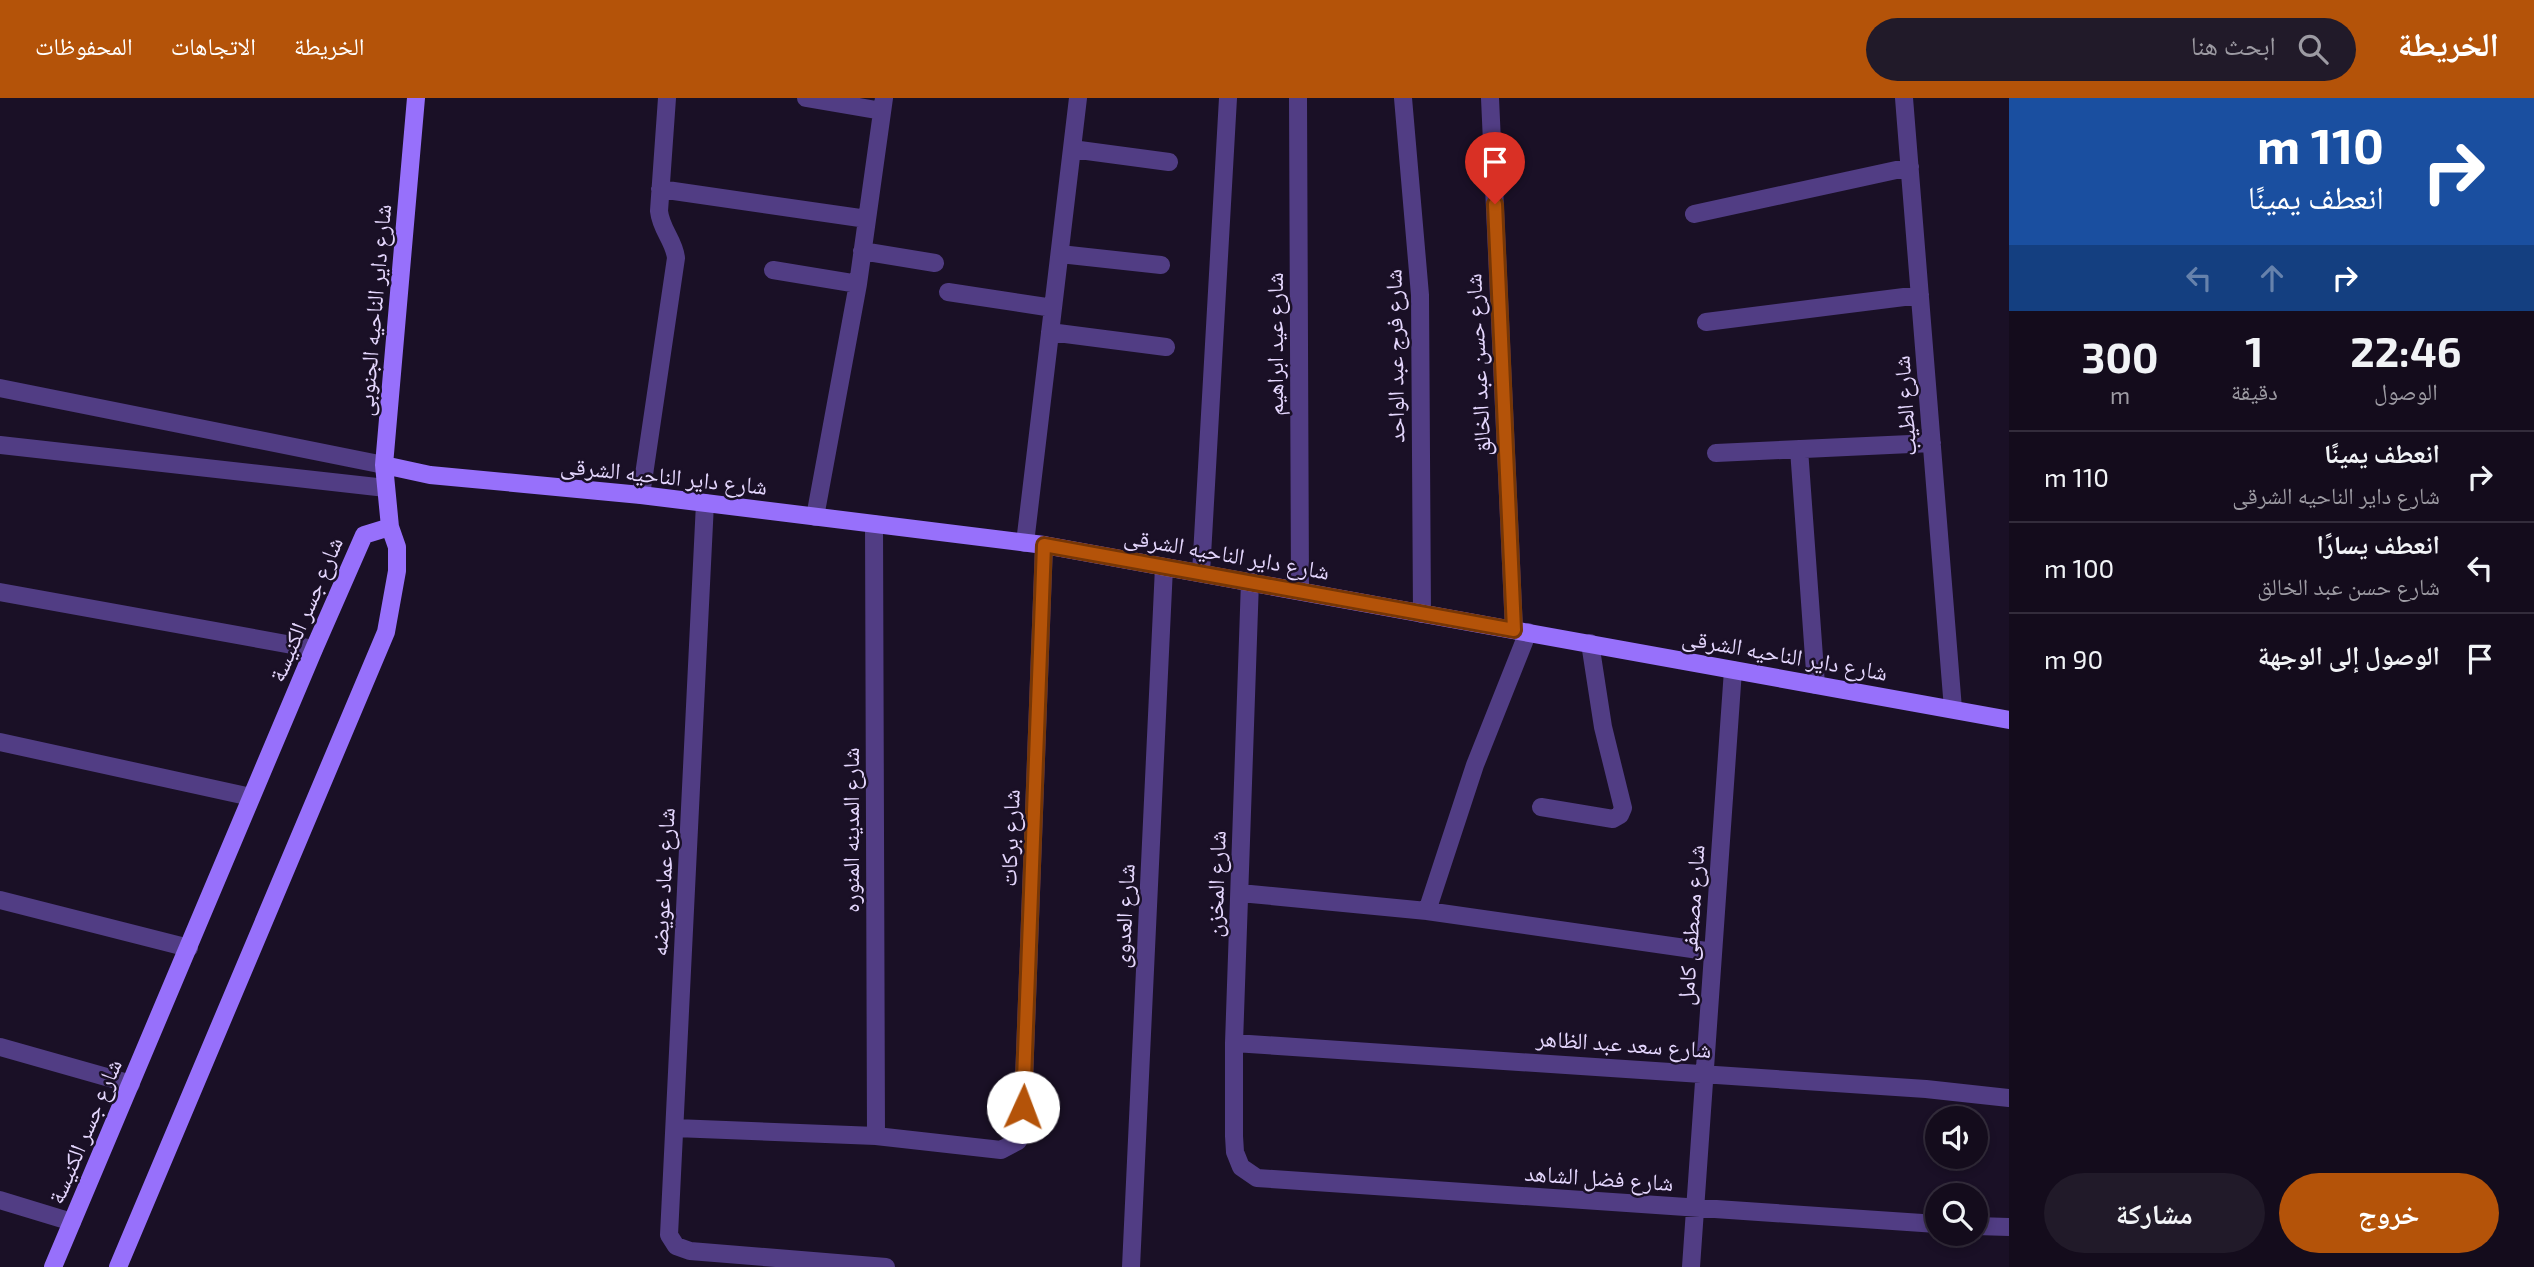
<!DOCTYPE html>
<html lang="ar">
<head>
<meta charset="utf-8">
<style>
  body { margin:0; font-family:"Exo 2","Noto Naskh Arabic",sans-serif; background:#211a29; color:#f1f3f6; direction:rtl; height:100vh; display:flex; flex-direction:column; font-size:26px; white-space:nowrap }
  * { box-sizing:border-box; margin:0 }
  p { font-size:23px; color:#9d9ba3 }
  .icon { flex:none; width:38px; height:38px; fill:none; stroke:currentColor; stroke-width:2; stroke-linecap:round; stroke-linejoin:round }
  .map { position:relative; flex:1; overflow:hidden; direction:ltr }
  .side { display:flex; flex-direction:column; background:#140c1c; width:525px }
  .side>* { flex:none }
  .banner { background:#1a4fa0; color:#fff; overflow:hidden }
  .buttons { position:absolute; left:1925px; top:1008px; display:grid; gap:14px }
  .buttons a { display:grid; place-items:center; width:63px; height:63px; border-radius:50%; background:#140c1c; box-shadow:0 4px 10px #0003,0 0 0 2px #332c3b; font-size:35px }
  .pin { position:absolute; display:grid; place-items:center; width:60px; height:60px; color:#fff; margin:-72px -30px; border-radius:50% 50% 50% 0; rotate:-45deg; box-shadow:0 0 7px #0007 }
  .pin .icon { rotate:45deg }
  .me { position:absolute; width:77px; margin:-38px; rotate:2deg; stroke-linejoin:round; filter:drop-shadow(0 0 5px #0008) }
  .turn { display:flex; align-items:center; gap:24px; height:147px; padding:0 35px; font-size:32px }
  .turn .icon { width:91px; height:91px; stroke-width:2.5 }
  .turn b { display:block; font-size:49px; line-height:60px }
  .lanes { display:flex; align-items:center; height:66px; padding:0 35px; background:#0003; justify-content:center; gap:35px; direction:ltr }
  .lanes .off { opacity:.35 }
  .eta { display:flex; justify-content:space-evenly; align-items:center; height:119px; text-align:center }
  .eta b { font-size:42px; font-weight:700; line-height:49px }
  .action { display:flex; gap:14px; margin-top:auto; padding:14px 35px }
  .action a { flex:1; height:80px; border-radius:42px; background:#b45309; color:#fff; font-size:28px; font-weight:700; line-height:80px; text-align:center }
  .action a+a { background:#211a29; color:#f1f3f6 }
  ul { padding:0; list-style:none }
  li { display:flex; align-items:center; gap:21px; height:91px; padding:0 35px; border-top:2px solid #332c3b }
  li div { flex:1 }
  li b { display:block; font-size:26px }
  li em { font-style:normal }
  header { display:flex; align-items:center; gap:42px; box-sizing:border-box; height:98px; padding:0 35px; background:#b45309; color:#fff }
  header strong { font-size:33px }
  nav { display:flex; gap:38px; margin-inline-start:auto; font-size:24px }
  .search { width:490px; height:63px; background:#211a29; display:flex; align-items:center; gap:18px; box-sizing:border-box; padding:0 24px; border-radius:38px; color:#9d9ba3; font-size:26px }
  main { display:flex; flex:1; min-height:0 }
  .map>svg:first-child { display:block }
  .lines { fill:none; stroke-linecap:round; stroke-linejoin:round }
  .street { stroke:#513d84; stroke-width:18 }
  .secondary { stroke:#9770fb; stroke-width:18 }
  .route-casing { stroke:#753606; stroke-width:18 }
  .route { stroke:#b45309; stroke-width:12 }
  .labels { text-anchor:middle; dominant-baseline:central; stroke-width:5; stroke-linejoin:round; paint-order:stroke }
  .street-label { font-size:23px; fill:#e5d7fe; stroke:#1a1026 }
</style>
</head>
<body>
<header>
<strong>الخريطة</strong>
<div class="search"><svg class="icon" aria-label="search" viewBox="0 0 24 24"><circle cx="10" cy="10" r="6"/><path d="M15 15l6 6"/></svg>ابحث هنا</div>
<nav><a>الخريطة</a><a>الاتجاهات</a><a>المحفوظات</a></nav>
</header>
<main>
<section class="side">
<div class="banner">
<div class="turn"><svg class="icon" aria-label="right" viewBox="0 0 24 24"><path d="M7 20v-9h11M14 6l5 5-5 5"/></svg><div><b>110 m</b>انعطف يمينًا</div></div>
<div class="lanes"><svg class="icon off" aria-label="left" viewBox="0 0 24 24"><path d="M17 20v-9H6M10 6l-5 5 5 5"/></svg><svg class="icon off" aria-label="ahead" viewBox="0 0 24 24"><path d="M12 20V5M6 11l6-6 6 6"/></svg><svg class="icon" aria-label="right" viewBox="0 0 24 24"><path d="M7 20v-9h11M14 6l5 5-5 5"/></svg></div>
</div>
<div class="eta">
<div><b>22:46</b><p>الوصول</p></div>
<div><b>1</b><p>دقيقة</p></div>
<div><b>300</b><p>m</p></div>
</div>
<ul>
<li><svg class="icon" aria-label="right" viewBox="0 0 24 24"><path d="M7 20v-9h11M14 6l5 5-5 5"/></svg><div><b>انعطف يمينًا</b><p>شارع داير الناحيه الشرقى</p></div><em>110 m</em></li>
<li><svg class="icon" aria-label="left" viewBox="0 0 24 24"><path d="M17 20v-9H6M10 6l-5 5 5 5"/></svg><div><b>انعطف يسارًا</b><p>شارع حسن عبد الخالق</p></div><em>100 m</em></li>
<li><svg class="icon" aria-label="arrive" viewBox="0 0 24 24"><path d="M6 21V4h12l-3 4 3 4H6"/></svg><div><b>الوصول إلى الوجهة</b></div><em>90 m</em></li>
</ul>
<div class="action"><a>خروج</a><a>مشاركة</a></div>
</section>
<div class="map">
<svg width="2009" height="1169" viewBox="0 0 2009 1169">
  <rect width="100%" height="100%" fill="#1a1026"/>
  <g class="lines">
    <path class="street" d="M 806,0 L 882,13
      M 1298,0 L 1300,492
      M 1403,0 L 1420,197 L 1422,516
      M 1490,0 L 1514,532
      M 1904,0 L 1953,611
      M 1072,51 L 1169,64
      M 660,91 L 867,121
      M 1694,116 L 1910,69
      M 862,153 L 935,165
      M 1060,156 L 1161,167
      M 773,172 L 858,186
      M 948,194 L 1053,210
      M 1706,224 L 1920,197
      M 1050,234 L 1166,249
      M 0,290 L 384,367
      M 0,347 L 386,390
      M 1799,351 L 1816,587
      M 1716,355 L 1932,345
      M 641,397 L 676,160 C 674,142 661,132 659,113 L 667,0
      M 705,405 L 669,1137 L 676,1148 L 690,1153 L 886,1169
      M 815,419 L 858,186 L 884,0
      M 874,426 L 876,1038
      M 1025,445 L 1078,0
      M 1201,475 L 1228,0
      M 1250,483 L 1234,945 L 1234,1038 L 1235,1054 L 1241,1069 L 1257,1080 L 1937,1126
      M 0,494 L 314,551
      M 0,644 L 251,699
      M 1541,709 L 1613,721 L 1620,717 L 1623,710 L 1603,629 L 1590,545
      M 1240,795 L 1427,813 L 1713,854
      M 0,802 L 189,850
      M 1427,813 L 1475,667 L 1528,534
      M 1234,945 L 1926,991 L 2009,1000
      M 0,949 L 131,986
      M 675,1030 L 876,1038 L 1001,1052 L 1018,1043 L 1022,1035 L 1044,447
      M 0,1102 L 72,1124
      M 1976,1128 L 2009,1129
      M 1131,1169 L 1164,469
      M 1691,1169 L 1733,572"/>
    <path class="secondary" d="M 384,367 L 430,377 L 641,397 L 1044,447 L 2009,622
      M 53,1169 L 314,551 L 364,437 L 390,429
      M 118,1169 L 386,534 L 397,473 L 397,449 L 390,429 L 384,367 L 416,0"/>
  </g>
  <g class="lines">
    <g class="route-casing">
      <path id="route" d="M 1023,1009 L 1044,447 L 1514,532 L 1495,106"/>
    </g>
    <use href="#route" class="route"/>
  </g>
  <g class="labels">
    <g class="street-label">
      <text transform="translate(373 212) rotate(-85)">شارع داير الناحيه الجنوبى</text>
      <text transform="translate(1274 246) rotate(-90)">شارع عيد ابراهيم</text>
      <text transform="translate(1394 258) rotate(-91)">شارع فرج عبد الواحد</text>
      <text transform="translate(1477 267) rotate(-93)">شارع حسن عبد الخالق</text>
      <text transform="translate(1904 308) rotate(-94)">شارع الطيب</text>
      <text transform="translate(664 377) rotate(6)">شارع داير الناحيه الشرقى</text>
      <text transform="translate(1227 455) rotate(10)">شارع داير الناحيه الشرقى</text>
      <text transform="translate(305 511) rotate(-67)">شارع جسر الكنيسة</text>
      <text transform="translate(1785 556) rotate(10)">شارع داير الناحيه الشرقى</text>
      <text transform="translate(850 732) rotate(-90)">شارع المدينه المنوره</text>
      <text transform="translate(1009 740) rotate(-88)">شارع بركات</text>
      <text transform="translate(662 784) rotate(-87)">شارع عماد عويضه</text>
      <text transform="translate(1215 786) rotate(-88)">شارع المخزن</text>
      <text transform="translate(1123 818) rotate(-87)">شارع العدوى</text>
      <text transform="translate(1690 827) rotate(-86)">شارع مصطفى كامل</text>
      <text transform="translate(1624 945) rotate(4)">شارع سعد عبد الظاهر</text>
      <text transform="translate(84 1033) rotate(-67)">شارع جسر الكنيسة</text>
      <text transform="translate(1599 1079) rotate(4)">شارع فضل الشاهد</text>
    </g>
  </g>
</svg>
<div class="buttons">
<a><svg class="icon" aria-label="sound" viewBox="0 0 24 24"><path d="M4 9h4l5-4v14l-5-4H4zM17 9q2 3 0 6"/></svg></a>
<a><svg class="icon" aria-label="search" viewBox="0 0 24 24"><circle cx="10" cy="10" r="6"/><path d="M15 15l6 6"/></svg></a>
</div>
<div class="pin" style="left:1495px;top:106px;background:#d93025"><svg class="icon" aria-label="arrive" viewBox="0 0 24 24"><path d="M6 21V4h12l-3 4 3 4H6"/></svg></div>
<svg class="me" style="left:1023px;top:1009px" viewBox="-20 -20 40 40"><circle r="19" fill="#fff"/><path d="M0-13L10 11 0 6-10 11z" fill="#b45309"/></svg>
</div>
</main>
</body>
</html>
